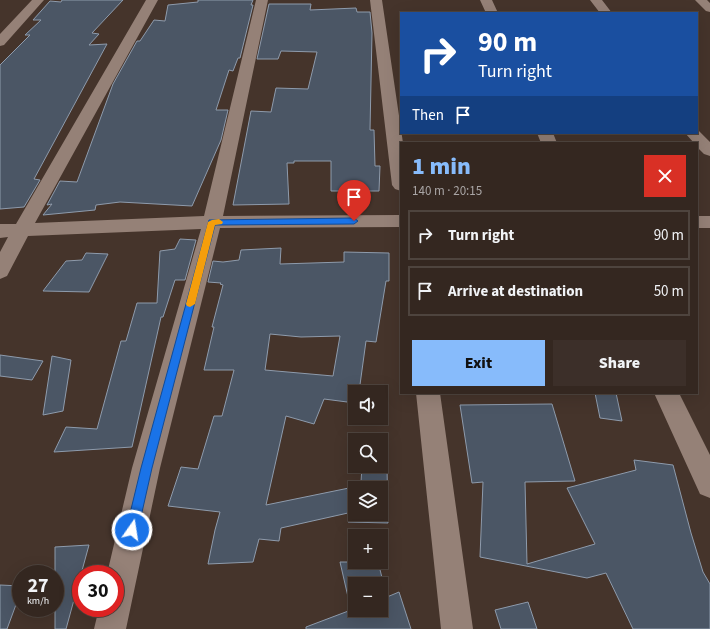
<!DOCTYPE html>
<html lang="en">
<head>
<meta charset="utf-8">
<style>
  body { margin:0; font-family:"Source Sans 3",sans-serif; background:#3c2f29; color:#f1f3f6; height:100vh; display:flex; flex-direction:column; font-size:15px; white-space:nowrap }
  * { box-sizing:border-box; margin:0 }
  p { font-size:13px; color:#a9a5a5 }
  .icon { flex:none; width:22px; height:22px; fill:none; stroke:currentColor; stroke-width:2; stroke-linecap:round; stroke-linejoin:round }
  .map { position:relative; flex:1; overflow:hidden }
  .side { position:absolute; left:400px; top:142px; width:298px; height:252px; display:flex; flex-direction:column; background:#342720; border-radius:0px; box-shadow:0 4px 16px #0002,0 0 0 1px #4e443e }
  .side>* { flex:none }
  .banner { position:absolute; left:400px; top:12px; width:298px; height:122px; border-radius:0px; box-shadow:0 4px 16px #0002,0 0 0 1px #4e443e; background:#1a4fa0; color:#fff; overflow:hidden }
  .fabs { position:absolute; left:348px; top:385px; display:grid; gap:8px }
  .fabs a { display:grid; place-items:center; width:40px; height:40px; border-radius:0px; background:#342720; box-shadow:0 4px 16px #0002,0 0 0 1px #4e443e; font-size:20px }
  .speed { position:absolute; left:12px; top:565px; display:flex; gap:8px; font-size:20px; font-weight:700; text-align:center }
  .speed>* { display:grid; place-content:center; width:52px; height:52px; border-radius:50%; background:#342720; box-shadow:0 4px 16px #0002,0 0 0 1px #4e443e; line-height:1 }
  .speed small { font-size:10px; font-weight:400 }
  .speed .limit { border:6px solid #d22; background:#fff; color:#111 }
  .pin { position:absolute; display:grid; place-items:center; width:34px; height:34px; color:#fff; margin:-41px -17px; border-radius:50% 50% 50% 0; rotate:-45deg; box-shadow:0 0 4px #0007 }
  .pin .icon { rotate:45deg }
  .me { position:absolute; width:44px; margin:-22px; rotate:13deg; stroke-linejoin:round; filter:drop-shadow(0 0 3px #0008) }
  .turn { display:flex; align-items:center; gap:14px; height:84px; padding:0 12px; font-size:18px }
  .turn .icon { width:52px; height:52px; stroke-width:2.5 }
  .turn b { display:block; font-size:28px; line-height:34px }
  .then { display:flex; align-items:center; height:38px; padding:0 12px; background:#0003; gap:8px; font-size:15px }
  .round { display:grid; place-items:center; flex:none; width:42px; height:42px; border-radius:0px; background:#3c2f29 }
  .headline { display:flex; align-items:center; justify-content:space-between; height:68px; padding:0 12px }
  h1 { font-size:24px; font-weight:800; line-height:30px; color:#87bbfb }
  .cta { display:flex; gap:8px; margin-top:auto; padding:8px 12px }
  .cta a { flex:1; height:46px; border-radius:0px; background:#87bbfb; color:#111; font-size:16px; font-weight:800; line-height:46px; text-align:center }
  .cta a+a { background:#3c2f29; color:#f1f3f6 }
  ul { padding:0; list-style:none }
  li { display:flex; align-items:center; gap:12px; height:50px; margin:0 8px 6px; padding:0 4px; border:2px solid #4e443e; border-radius:0px }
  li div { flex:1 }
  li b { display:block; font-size:15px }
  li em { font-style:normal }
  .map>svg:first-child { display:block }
  .building { fill:#4b5665; stroke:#8e9bac; fill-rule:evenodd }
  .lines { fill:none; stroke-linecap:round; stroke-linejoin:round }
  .minor { fill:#958177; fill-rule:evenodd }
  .route { fill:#1a73e8; stroke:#114b97 }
  .slow { fill:#f59e0b }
</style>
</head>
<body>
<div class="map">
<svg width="710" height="629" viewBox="0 0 710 629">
  <rect width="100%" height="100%" fill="#45342b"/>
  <path class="building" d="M 62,0 L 123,0 L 92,33 L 99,34 L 89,45 L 107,44 L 34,179 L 40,180 L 24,207 L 0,209 L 0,65 L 30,35 L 25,35 L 41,20 L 33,20 L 50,1 L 61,2 Z
    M 198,0 L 253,0 L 251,5 L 253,5 L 240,58 L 238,58 L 233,71 L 229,70 L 216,110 L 228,110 L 221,140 L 192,206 L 120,202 L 96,205 L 95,210 L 43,215 L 52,204 L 47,205 L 60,181 L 77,182 L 113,84 L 137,41 L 140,41 L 154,20 L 165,21 L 168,5 L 198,2 Z
    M 269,4 L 311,4 L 310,10 L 356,8 L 357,12 L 370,12 L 372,33 L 370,130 L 374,130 L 375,166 L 380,166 L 379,191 L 331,191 L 331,161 L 294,161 L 294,163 L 287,163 L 289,204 L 233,205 L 251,111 L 271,112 L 276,88 L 308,89 L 317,52 L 281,51 L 278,59 L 257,59 Z
    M 180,239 L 196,240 L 185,280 L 175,280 L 163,317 L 161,317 L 132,447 L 54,452 L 66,427 L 97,429 L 121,341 L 126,341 L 137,303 L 157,303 L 160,251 L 175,249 Z
    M 281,248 L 280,264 L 344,262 L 344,252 L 389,253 L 389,281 L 386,281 L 376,342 L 366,341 L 359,392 L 355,392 L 355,403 L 324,399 L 314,424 L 286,416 L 266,505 L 349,488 L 349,481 L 361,482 L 362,466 L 387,466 L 388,523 L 348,522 L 348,513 L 281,528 L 279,541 L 259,539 L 253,562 L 208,564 L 215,530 L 220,512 L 168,506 L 181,467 L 198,469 L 214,416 L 222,416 L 234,370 L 204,370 L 214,327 L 212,327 L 223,285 L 220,284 L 221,283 L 208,282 L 213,261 L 223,262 L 239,260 L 241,250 ZM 270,334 L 301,337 L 340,336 L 333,376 L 265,370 ZM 355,488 L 381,488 L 381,514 L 355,514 Z
    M 86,253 L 108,254 L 89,292 L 43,291 L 66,261 L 82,260 Z
    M 0,355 L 43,361 L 32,380 L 0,376 Z
    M 52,356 L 71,360 L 63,411 L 43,415 Z
    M 595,393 L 616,393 L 622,421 L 600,418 Z
    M 552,404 L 575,481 L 525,482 L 527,564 L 595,544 L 567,488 L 636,470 L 634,460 L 673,465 L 691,533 L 703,572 L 710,584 L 710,629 L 633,629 L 606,573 L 587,578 L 480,557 L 483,482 L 472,483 L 460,405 Z
    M 89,545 L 66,629 L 55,629 L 55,547 Z
    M 340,562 L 378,562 L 387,597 L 399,592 L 411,629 L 306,629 L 306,627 L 351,610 ZM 355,584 L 381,584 L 381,610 L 355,610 Z
    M 0,585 L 21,586 L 21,591 L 7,629 L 0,629 Z
    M 528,602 L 537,629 L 501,629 L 495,610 Z"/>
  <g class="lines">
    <path class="minor" d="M 32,0 L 44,0 L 4,45 L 0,46 L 0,34 Z
      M 146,0 L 158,0 L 35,223 L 204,216 L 256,0 L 268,0 L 223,216 L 401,215 L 401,227 L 220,228 L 160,468 L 126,629 L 94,629 L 99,608 L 115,608 L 115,574 L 107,574 L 132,468 L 201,229 L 28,236 L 7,276 L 0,279 L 0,252 L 8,237 L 0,238 L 0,224 L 16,224 Z
      M 370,0 L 382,0 L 403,143 L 401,143 L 401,191 L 395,189 L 392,185 Z
      M 480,0 L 492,0 L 498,13 L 486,13 Z
      M 590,0 L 602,0 L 612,13 L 600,13 Z
      M 695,0 L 707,0 L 710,3 L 710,12 L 706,11 Z
      M 697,129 L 710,142 L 710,156 L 704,154 L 697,147 L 697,143 L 694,143 L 685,133 L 697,133 Z
      M 537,133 L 553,133 L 557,143 L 541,143 Z
      M 697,216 L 710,216 L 710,228 L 697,228 Z
      M 416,393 L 440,393 L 473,629 L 441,629 Z
      M 654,393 L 679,393 L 710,455 L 710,498 L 700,494 Z"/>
  </g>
  <path class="route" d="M 354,218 L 358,221 L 354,224 L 215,225 L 152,468 L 138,530 L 137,534 L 132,536 L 128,534 L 126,530 L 141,468 L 209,220 Z"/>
  <path class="slow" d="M 219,219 L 223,222 L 222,224 L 215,225 L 195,304 L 190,307 L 187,306 L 186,304 L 208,222 L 212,220 Z"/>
</svg>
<div class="fabs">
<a><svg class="icon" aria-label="sound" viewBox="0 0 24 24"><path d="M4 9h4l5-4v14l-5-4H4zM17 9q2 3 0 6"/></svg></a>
<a><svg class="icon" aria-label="search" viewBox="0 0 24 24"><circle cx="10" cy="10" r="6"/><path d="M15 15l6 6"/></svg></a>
<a><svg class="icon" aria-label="layers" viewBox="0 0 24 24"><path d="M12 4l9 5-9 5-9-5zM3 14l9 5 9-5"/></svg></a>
<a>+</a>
<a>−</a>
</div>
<div class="speed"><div>27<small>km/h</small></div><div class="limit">30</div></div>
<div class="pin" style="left:354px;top:221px;background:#d93025"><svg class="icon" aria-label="arrive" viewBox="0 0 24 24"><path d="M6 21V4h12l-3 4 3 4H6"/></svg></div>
<svg class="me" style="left:132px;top:530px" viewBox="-20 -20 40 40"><circle r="17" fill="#1a73e8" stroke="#fff" stroke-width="3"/><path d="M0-11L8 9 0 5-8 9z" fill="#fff"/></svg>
<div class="banner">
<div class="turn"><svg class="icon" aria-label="right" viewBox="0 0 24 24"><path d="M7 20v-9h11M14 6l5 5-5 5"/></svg><div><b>90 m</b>Turn right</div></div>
<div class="then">Then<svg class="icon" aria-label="arrive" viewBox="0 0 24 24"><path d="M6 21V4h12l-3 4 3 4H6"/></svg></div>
</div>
<section class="side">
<div class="headline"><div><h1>1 min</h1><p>140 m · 20:15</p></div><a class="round" style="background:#d93025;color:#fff"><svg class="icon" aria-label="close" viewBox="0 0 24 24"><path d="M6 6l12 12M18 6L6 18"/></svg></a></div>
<ul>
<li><svg class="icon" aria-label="right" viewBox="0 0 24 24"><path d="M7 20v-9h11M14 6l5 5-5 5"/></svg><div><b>Turn right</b></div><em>90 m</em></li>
<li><svg class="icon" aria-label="arrive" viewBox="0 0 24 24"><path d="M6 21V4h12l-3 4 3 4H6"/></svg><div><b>Arrive at destination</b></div><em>50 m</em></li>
</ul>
<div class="cta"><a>Exit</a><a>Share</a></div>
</section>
</div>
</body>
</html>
